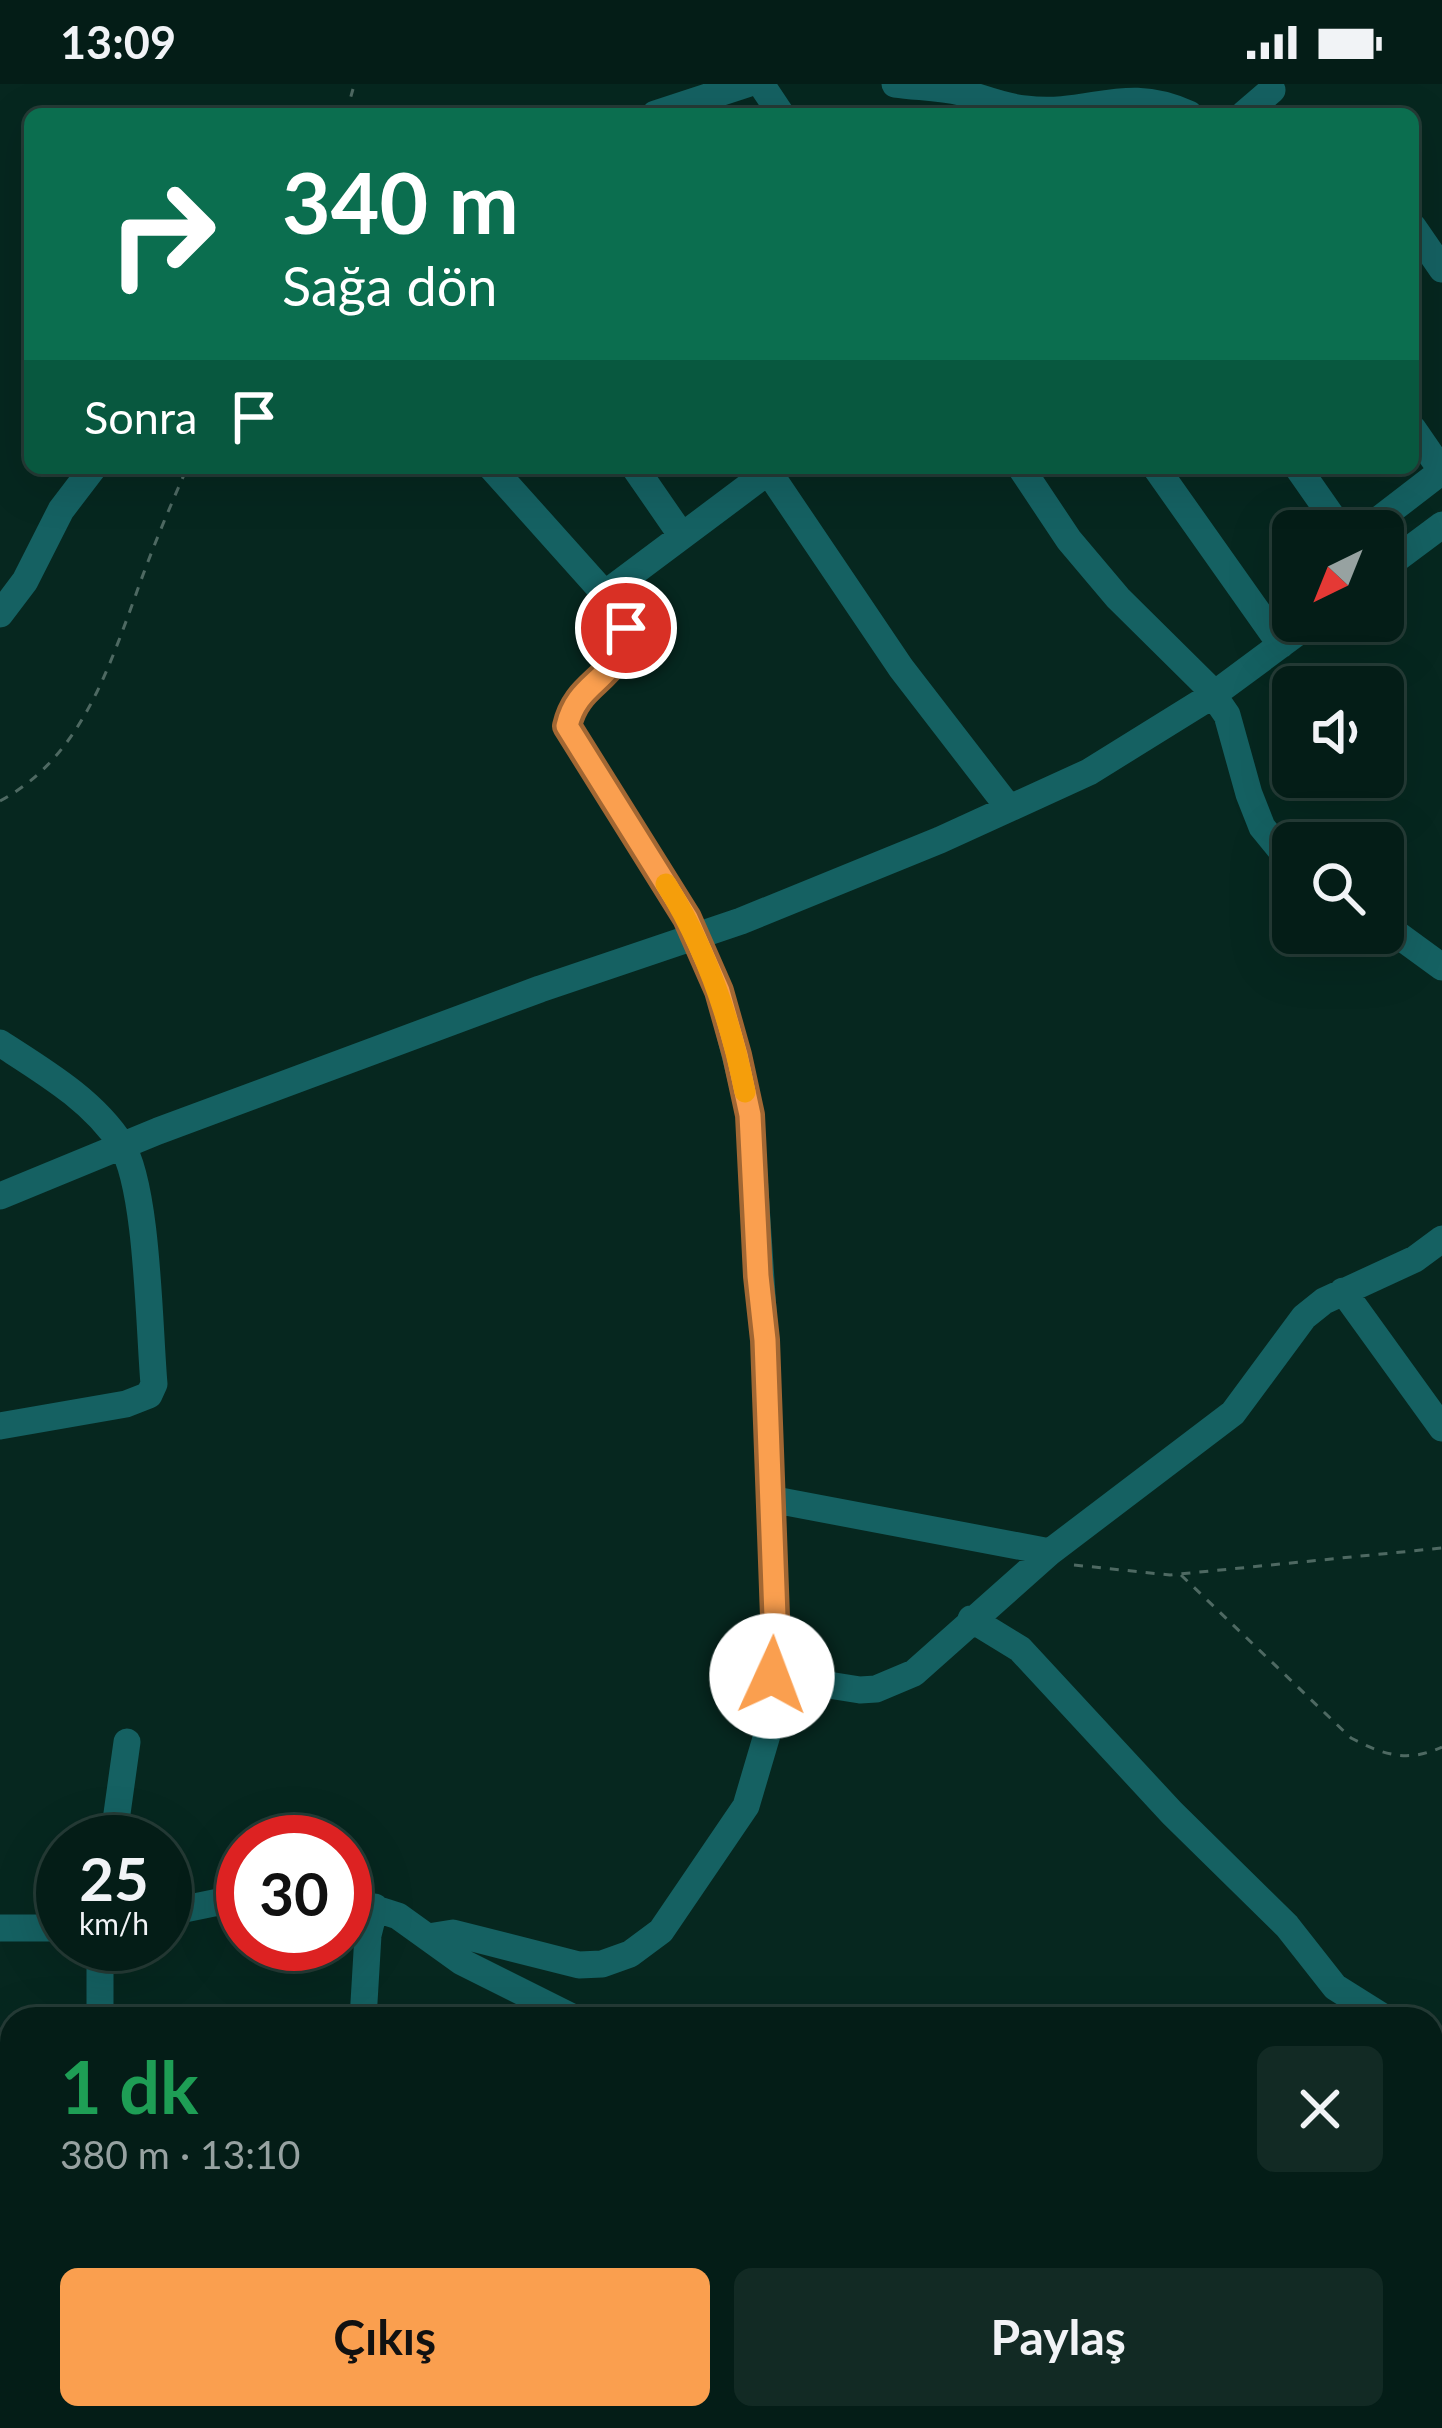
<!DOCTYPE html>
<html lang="tr">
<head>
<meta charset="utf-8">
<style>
  body { margin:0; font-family:Lato,sans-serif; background:#122a24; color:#f1f3f6; height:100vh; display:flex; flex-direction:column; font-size:45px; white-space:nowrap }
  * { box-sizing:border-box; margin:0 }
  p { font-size:39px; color:#97a2a1 }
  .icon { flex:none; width:66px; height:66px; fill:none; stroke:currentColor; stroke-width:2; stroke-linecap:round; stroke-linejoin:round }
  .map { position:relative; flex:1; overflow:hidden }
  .side { position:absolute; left:0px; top:1923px; width:1443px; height:423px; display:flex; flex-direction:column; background:#041d17; border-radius:36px 36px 0 0; box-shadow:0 12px 48px #0002,0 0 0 3px #253b36 }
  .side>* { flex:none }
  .top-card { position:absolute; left:24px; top:24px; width:1395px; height:366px; border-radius:18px; box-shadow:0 12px 48px #0002,0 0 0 3px #253b36; background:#0b6e4f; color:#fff; overflow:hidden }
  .needle { width:78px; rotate:223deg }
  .fabs { position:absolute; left:1272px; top:426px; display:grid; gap:24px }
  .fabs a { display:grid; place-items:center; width:132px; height:132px; border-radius:18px; background:#041d17; box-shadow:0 12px 48px #0002,0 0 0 3px #253b36; font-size:60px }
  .speed { position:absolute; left:36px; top:1731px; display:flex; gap:24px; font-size:60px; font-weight:700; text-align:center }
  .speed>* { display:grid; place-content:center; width:156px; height:156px; border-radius:50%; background:#041d17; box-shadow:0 12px 48px #0002,0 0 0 3px #253b36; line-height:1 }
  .speed small { font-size:30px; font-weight:400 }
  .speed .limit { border:18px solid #d22; background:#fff; color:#111 }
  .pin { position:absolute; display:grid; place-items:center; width:102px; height:102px; color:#fff; margin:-51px; border:6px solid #fff; border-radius:50%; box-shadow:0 3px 12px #0007 }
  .me { position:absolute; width:132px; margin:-66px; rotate:2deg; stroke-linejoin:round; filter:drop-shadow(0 0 9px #0008) }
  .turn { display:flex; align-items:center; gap:42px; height:252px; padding:0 60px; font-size:54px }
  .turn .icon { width:156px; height:156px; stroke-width:2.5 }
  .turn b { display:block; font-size:84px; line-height:102px }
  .then { display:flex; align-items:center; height:114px; padding:0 60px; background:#0003; gap:24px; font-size:45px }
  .round { display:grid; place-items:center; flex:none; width:126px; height:126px; border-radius:18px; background:#122a24 }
  .overview { display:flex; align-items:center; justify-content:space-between; height:204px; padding:0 60px }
  h1 { font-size:72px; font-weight:700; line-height:90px; color:#1e9e55 }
  .action { display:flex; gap:24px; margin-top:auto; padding:24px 60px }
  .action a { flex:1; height:138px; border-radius:18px; background:#fa9f4f; color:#111; font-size:48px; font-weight:700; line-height:138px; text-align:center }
  .action a+a { background:#122a24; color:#f1f3f6 }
  .status { display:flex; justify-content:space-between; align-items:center; height:84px; padding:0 60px; background:#041d17; direction:ltr }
  .status svg { height:33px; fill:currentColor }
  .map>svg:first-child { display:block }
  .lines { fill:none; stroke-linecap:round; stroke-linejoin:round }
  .path { stroke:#4e6962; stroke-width:3; stroke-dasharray:9 9; stroke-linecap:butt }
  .minor { stroke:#156162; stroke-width:27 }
  .route-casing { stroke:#a26733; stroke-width:30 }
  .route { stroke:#fa9f4f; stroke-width:21 }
  .slow { stroke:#f59e0b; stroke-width:21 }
</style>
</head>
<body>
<div class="status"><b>13:09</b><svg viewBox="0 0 49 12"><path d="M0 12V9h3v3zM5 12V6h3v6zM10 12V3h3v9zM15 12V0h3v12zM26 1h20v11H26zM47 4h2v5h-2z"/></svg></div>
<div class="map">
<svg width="1442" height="2344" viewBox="0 0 1442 2344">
  <rect width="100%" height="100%" fill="#06271f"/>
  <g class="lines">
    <path class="path" d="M 346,30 L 353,5
      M 0,717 C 78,675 106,592 135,513 C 150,470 168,427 187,384
      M 1074,1481 L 1170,1491 L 1442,1464
      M 1181,1491 L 1351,1654 C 1384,1671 1407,1679 1442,1663
      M 323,2334 L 324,2344
      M 943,2344 L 948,2334"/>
    <path class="minor" d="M 761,0 L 781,30
      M 895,0 C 917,3 940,3 961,8 C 983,14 1003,23 1025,25 C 1092,33 1123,0 1189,30
      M 655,30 L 747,0
      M 1244,30 L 1272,6
      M 1413,143 L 1442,185
      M 1413,345 L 1442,387
      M 635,384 L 682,452
      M 766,384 L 901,584 L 1009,724
      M 1021,384 L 1069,456 L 1118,514 L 1207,602 L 1227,631 L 1249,710 L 1262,743 L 1293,781
      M 1156,384 L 1281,561
      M 1298,384 L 1342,447
      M 1364,447 L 1442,387
      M 1383,485 L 1442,441
      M 606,509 L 773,384
      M 0,530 L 25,497 L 61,426 L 93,384
      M 1383,840 L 1442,883
      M 0,959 C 43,987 93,1016 121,1060 C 148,1102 149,1245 154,1300 L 149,1311 L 126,1320 L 0,1342
      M 0,1112 L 158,1047 L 540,905 L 741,837 L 940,756 L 1089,688 L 1213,611 L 1313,537
      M 1343,1207 L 1442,1344
      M 770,1415 L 1050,1468
      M 971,1535 L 1020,1565 L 1172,1729 L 1287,1842 L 1335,1903 L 1386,1935
      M 772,1592 L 860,1606 L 876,1605 L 914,1589 L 1050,1468 L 1233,1329 L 1304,1233 L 1324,1217 L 1415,1175 L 1442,1155
      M 113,1758 L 127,1658
      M 345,1815 L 398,1832 L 462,1878 L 576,1935
      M 165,1829 L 243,1813
      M 0,1844 L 63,1844
      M 428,1853 L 453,1849 L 579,1881 L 602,1880 L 630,1870 L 661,1847 L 746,1722 L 767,1651 L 775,1533 L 765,1256 L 750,1031 L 719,906 L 687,834 L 567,642 C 579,589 642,592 620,527 L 492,384
      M 100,1935 L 100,1860
      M 363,1935 L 368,1851 L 375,1823
      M 1431,1959 L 1442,1964
      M 0,2299 L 12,2299
      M 1431,2303 L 1442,2309
      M 117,2334 L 118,2344
      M 865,2334 L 907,2344
      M 450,2344 L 454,2334
      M 659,2344 L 661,2334"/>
  </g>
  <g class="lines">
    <g class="route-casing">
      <path id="route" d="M 626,544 C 619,599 578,594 567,642 L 687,834 L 719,907 L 737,971 L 750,1031 L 758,1192 L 765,1256 L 775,1533 L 772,1592"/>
    </g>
    <use href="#route" class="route"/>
    <path class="slow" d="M 666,800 C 706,864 730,934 745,1008"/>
  </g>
</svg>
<div class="fabs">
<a><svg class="needle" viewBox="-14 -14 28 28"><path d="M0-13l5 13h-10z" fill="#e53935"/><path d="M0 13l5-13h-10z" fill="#97a2a1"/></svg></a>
<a><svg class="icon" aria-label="sound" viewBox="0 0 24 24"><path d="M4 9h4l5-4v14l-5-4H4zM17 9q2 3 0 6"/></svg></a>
<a><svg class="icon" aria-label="search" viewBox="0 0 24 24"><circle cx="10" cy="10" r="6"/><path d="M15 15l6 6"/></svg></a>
</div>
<div class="speed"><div>25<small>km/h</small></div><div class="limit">30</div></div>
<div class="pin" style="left:626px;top:544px;background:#d93025"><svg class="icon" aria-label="arrive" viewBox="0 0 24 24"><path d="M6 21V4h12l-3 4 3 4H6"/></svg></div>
<svg class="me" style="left:772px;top:1592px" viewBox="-20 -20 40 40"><circle r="19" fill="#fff"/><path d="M0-13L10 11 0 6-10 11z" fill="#fa9f4f"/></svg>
<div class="top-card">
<div class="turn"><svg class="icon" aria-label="right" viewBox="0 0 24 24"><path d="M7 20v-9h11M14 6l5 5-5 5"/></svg><div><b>340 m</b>Sağa dön</div></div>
<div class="then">Sonra<svg class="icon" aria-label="arrive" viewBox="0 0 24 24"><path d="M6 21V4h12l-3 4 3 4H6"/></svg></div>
</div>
<section class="side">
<div class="overview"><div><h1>1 dk</h1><p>380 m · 13:10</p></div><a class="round"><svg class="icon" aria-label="close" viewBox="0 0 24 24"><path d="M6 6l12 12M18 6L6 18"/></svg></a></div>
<div class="action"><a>Çıkış</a><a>Paylaş</a></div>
</section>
</div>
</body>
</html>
